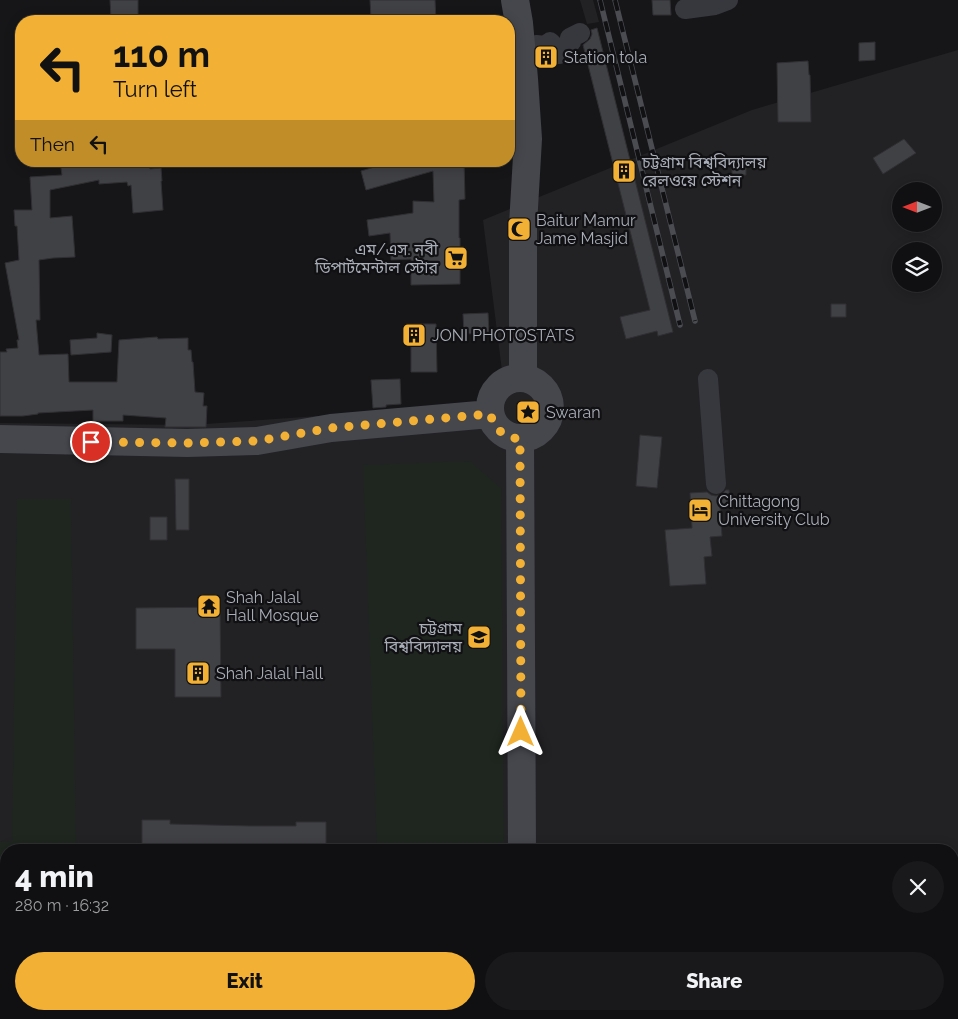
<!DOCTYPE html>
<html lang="en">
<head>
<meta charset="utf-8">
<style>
  body { margin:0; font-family:Raleway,"Noto Sans Bengali",sans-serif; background:#19191b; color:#f1f3f6; height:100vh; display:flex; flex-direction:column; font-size:19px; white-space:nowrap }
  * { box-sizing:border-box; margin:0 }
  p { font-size:16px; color:#9c9d9f }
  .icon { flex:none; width:28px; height:28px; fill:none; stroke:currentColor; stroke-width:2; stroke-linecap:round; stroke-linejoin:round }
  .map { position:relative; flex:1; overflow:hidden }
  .panel { position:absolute; left:0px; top:844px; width:959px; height:176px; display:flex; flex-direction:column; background:#101012; border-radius:20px 20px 0 0; box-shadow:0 2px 12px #0003,0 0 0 1px #303032 }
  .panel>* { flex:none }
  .hud { position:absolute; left:15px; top:15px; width:500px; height:152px; border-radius:20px; box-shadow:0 2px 12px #0003,0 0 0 1px #303032; background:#f2b134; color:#111; overflow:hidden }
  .needle { width:32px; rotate:270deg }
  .controls { position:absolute; left:892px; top:182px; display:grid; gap:10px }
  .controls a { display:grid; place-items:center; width:50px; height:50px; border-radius:50%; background:#101012; box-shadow:0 2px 12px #0003,0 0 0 1px #303032; font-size:25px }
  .pin { position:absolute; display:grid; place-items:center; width:42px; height:42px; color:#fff; margin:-21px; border:2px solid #fff; border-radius:50%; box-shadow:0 1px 5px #0007 }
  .me { position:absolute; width:55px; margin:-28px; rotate:0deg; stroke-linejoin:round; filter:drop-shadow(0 0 4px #0008) }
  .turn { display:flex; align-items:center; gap:18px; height:105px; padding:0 15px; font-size:22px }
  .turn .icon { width:65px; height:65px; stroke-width:2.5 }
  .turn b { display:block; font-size:35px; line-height:42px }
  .then { display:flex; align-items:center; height:48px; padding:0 15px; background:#0003; gap:10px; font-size:19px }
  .round { display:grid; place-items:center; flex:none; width:52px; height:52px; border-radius:26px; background:#19191b }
  .headline { display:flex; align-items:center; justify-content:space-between; height:85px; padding:0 15px }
  h1 { font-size:30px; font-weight:800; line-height:38px }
  .cta { display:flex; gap:10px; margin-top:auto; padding:10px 15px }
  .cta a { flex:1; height:58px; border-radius:30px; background:#f2b134; color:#111; font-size:20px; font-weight:800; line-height:58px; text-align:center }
  .cta a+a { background:#19191b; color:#f1f3f6 }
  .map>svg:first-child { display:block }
  .built { fill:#222225; fill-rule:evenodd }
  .green { fill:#1e261f }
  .building { fill:#404145; stroke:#303034 }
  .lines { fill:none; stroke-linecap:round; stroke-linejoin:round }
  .street { stroke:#37383d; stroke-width:20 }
  .secondary { stroke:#45474d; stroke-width:28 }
  .rail-casing { stroke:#4a4c52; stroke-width:5.5 }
  .rail { stroke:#111113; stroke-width:4; stroke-dasharray:11; stroke-linecap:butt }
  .route { stroke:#f2b134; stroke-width:9; stroke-dasharray:0 16.2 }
  .labels { text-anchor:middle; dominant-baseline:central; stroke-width:4.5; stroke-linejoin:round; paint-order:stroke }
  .poi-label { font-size:16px; fill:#a8adb8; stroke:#111113; text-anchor:start }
</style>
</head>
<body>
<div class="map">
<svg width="958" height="1019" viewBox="0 0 958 1019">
  <rect width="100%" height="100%" fill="#161618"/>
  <path class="built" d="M 580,0 L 593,0 L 599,22 L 587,24 Z
    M 958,50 L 958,1019 L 0,1019 L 0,423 L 191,425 L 475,405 L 502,371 L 483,220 L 752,110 ZM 901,191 L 934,191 L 934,224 L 901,224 ZM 901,251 L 934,251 L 934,284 L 901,284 ZM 6,850 L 952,850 L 952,1014 L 6,1014 Z"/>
  <path class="green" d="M 470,461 L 501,488 L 504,850 L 377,850 L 363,465 Z
    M 17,499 L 71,499 L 76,850 L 6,850 L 6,1014 L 505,1014 L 505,1019 L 0,1019 L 0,842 L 12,841 Z"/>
  <path class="building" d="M 110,0 L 138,0 L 138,17 L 111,19 Z
    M 370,0 L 435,0 L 436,21 L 410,21 L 410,18 L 371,19 Z
    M 652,0 L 670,0 L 671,15 L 653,15 Z
    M 597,28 L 673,332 L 658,336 L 657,331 L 626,339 L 620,317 L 650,310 L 583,45 L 590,39 L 592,34 L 591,30 Z
    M 875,42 L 875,60 L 859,61 L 859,43 Z
    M 808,61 L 809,75 L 810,75 L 811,122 L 778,122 L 777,63 Z
    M 904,139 L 916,153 L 883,174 L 873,158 Z
    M 732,157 L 746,157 L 746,175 L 732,175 Z
    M 60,161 L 148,161 L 150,169 L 161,168 L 162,181 L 161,181 L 163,210 L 133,213 L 131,185 L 128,186 L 127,182 L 99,184 L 99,180 L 50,190 L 50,218 L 72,216 L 75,257 L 53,258 L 39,260 L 40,320 L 36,320 L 39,355 L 68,354 L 69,382 L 117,382 L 119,340 L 157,337 L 158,339 L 188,338 L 188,350 L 191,350 L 192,362 L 193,362 L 195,392 L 204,393 L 203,406 L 207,406 L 206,427 L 165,427 L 166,418 L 123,415 L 123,421 L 93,421 L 93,410 L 38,413 L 38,414 L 23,416 L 0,416 L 0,352 L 7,352 L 6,349 L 18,348 L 17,340 L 19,340 L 5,263 L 19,260 L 17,226 L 15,226 L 14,210 L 32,210 L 30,177 L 62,175 Z
    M 395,161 L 464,161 L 465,199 L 459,200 L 459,238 L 460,238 L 460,284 L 411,285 L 411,259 L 391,260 L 390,233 L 369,236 L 367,220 L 413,213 L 413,201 L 434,202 L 433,171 L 366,190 L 361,171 Z
    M 831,304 L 846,304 L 846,317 L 831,317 Z
    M 488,313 L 489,333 L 464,334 L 463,314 Z
    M 409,324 L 436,324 L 437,372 L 411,372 L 411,344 L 409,344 Z
    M 97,333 L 112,335 L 111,352 L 71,355 L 70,340 L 97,338 Z
    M 400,379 L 401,404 L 386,405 L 386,407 L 373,408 L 371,380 Z
    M 640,435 L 662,437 L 657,488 L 636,486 Z
    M 175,479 L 189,479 L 189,530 L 176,530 Z
    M 726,490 L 729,490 L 730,504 L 720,505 L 722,536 L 710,537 L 712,556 L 704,557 L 706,584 L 670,586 L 665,530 L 692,528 L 690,493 L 707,492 L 711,495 L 716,496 L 722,494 Z
    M 150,517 L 167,517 L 167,540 L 150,540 Z
    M 220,607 L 221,697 L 175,697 L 175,649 L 136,649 L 136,608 Z
    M 142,820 L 170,820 L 170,824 L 250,826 L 296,826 L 296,822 L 326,822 L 326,850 L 142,850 Z"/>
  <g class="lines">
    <path class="street" d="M 685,9 L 715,5 L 728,0
      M 522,58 L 536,45 L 546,46 L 550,42 L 555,47 L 559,54 L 571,42 L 570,38 L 580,33
      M 708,379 L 716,484"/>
    <path class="secondary" d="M 515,0 L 519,23 L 524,79 L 528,139 L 523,225 L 523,377
      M490 408a30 30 0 1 1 60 0a30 30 0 1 1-60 0Z
      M 0,439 L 187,443 L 257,441 L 331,428 L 490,414
      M 520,439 L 522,850
      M 523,1014 L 523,1019"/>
    <g class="rail-casing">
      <path id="rail" d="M 600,0 L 680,325
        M 615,0 L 695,321"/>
    </g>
    <use href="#rail" class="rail"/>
  </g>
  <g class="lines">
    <path class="route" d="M 91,442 L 187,443 L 257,441 L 331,428 L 490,414 C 496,430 503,437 520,439 L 521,732"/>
  </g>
  <defs>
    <g id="building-square" transform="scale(1.25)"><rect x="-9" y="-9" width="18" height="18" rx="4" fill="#f2b134" stroke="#111113"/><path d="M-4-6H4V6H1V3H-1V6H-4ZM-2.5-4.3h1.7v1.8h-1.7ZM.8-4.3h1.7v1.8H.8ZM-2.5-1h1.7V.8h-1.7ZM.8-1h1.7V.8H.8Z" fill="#111"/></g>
    <g id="mosque-square" transform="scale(1.25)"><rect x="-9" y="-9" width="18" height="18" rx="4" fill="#f2b134" stroke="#111113"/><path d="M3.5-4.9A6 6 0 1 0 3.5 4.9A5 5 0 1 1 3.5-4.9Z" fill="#111"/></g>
    <g id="supermarket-square" transform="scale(1.25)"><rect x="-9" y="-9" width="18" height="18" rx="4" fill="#f2b134" stroke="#111113"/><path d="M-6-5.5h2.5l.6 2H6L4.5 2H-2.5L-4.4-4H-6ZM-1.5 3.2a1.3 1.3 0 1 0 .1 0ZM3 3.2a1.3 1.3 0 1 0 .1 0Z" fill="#111"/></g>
    <g id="sight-square" transform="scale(1.25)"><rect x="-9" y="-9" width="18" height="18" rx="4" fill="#f2b134" stroke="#111113"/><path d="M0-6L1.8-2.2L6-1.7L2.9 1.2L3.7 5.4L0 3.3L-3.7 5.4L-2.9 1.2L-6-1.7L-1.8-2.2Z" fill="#111"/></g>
    <g id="hotel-square" transform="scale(1.25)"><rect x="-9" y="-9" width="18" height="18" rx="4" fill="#f2b134" stroke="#111113"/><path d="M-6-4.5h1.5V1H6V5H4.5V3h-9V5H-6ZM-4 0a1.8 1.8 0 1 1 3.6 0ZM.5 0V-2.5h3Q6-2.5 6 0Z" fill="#111"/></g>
    <g id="temple-square" transform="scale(1.25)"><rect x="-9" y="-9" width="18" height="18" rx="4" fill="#f2b134" stroke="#111113"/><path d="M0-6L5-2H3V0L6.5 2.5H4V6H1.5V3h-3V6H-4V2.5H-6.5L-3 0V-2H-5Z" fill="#111"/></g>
    <g id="university-square" transform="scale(1.25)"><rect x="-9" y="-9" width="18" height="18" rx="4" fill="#f2b134" stroke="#111113"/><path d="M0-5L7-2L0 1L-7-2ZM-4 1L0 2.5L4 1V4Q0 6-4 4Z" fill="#111"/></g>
  </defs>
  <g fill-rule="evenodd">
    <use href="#building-square" x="546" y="57"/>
    <use href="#building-square" x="624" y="171"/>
    <use href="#mosque-square" x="519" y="229"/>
    <use href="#supermarket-square" x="456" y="258"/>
    <use href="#building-square" x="414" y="335"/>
    <use href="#sight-square" x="528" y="412"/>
    <use href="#hotel-square" x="700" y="510"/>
    <use href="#temple-square" x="209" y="606"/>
    <use href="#university-square" x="479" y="637"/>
    <use href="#building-square" x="198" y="673"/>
  </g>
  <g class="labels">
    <g class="poi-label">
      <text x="564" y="57">Station tola</text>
      <text x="642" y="162">চট্টগ্রাম বিশ্ববিদ্যালয়<tspan x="642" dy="18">রেলওয়ে স্টেশন</tspan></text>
      <text x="536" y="220">Baitur Mamur<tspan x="536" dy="18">Jame Masjid</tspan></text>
      <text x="438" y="249" text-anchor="end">এম/এস. নবী<tspan x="438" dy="18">ডিপার্টমেন্টাল স্টোর</tspan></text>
      <text x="432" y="335">JONI PHOTOSTATS</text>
      <text x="546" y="412">Swaran</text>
      <text x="718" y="501">Chittagong<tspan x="718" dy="18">University Club</tspan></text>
      <text x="226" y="597">Shah Jalal<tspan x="226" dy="18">Hall Mosque</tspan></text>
      <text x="462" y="628" text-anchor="end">চট্টগ্রাম<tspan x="462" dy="18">বিশ্ববিদ্যালয়</tspan></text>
      <text x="216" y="673">Shah Jalal Hall</text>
    </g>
  </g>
</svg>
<div class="controls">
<a><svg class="needle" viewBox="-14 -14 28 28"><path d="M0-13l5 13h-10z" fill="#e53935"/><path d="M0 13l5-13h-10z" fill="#9c9d9f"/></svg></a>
<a><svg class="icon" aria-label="layers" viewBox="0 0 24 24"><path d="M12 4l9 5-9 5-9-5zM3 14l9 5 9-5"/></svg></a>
</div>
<div class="pin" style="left:91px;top:442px;background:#d93025"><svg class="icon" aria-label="arrive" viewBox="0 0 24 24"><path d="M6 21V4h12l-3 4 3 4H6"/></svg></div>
<svg class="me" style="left:521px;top:732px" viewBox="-20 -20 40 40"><path d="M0-17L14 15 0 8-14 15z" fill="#f2b134" stroke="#fff" stroke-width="4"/></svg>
<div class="hud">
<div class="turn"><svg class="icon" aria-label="left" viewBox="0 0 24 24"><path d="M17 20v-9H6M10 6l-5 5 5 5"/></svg><div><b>110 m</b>Turn left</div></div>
<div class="then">Then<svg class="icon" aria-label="left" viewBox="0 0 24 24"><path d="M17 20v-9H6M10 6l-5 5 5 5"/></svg></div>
</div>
<section class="panel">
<div class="headline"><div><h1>4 min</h1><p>280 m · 16:32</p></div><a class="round"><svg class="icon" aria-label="close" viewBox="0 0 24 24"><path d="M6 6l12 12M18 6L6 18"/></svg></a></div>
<div class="cta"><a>Exit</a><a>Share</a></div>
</section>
</div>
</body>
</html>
